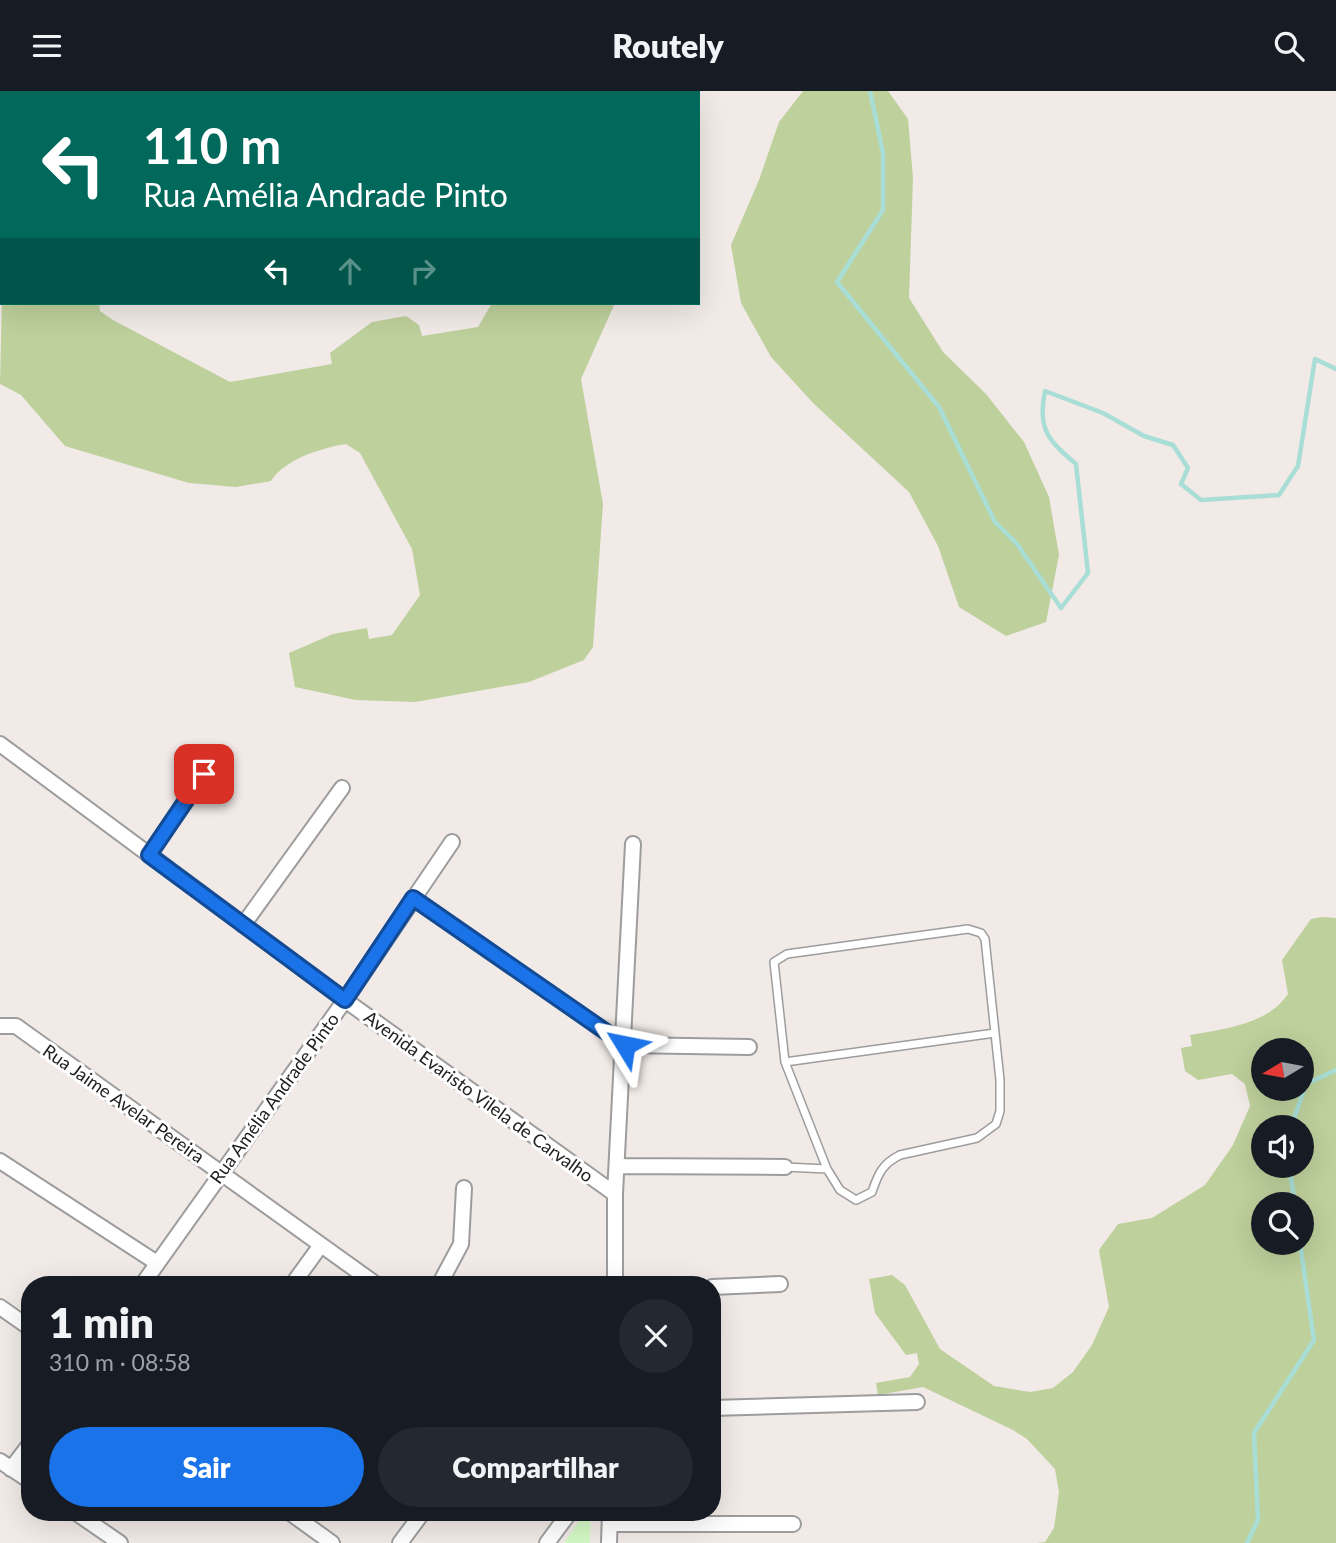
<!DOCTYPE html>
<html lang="pt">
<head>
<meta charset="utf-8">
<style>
  body { margin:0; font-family:Lato,sans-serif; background:#242831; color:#f1f3f6; height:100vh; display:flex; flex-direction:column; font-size:26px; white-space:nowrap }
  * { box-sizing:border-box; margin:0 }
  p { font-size:23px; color:#9ea1a6 }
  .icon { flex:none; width:38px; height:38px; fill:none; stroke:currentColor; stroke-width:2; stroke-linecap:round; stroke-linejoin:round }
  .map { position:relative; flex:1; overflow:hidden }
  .drawer { position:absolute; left:21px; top:1185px; width:700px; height:245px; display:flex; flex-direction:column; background:#171b24; border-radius:28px; box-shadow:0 7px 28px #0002 }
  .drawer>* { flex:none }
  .hud { position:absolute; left:0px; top:0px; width:700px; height:214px; box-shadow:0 7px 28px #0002; background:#00695c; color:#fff; overflow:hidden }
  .needle { width:46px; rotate:260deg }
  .tools { position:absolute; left:1251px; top:947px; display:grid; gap:14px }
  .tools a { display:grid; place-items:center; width:63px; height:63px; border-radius:50%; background:#171b24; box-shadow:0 7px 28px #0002; font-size:35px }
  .pin { position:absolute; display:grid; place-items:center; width:60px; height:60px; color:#fff; margin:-30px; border-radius:14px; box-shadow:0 4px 10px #0006 }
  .me { position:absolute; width:77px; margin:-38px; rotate:305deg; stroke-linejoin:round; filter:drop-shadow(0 0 5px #0008) }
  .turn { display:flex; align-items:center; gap:24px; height:147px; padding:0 28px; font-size:32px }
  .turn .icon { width:91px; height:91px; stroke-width:2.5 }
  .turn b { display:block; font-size:49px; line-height:60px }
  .lanes { display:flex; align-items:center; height:66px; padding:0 28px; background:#0003; justify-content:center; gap:35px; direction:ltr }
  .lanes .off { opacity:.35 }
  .round { display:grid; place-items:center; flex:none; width:74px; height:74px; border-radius:37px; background:#242831 }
  .headline { display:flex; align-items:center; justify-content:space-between; height:119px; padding:0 28px }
  h1 { font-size:42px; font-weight:800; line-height:52px }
  .primary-button { display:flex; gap:14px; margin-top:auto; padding:14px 28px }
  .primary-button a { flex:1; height:80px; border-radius:42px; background:#1a73e8; color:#fff; font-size:28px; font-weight:800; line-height:80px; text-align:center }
  .primary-button a+a { background:#242831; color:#f1f3f6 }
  header { display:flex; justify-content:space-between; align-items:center; height:91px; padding:0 28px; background:#171b24; font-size:32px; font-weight:800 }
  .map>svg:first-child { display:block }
  .forest { fill:#bed09c; fill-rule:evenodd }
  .park { fill:#d4f9c5 }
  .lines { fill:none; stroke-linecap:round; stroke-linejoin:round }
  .stream { stroke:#a8ded6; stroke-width:4.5 }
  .service-casing { stroke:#9d9d9d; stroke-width:10 }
  .minor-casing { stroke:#9d9d9d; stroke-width:18 }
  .service { stroke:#fff; stroke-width:7 }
  .minor { stroke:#fff; stroke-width:14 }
  .route-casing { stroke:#114b97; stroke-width:18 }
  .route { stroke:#1a73e8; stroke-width:12 }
  .labels { text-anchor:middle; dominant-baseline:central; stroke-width:6; stroke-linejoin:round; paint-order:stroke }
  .street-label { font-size:18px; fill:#202020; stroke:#fff }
</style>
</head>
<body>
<header><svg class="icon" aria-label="menu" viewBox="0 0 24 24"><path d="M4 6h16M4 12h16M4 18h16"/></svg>Routely<svg class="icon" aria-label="search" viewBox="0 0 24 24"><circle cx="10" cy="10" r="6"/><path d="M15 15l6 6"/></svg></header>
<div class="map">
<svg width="1336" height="1452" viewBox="0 0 1336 1452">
  <rect width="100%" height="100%" fill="#f1eae7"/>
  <path class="forest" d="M 803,0 L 888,0 L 908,28 L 913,87 L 909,207 L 943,261 L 986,303 L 1024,351 L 1049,406 L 1059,464 L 1046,531 L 1006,545 L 959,516 L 938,455 L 909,401 L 814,313 L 771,266 L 741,212 L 731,154 L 759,89 L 779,31 Z
    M 2,203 L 2,212 L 99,212 L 100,220 L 113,229 L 230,291 L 332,273 L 330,262 L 372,231 L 406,225 L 419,234 L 422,245 L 478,236 L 492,212 L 615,212 L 581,288 L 603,413 L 593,556 L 584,569 L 529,591 L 415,611 L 356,609 L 295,596 L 289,562 L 333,543 L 367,537 L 369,548 L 392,544 L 420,504 L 412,458 L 360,362 L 346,353 C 321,357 285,368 271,390 L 236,396 L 189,392 L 65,355 L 21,304 L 0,293 Z
    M 1322,826 L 1336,827 L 1336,1452 L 1037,1452 L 1045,1451 L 1054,1437 L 1059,1401 L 1055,1378 L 1027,1348 L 1013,1339 L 923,1296 L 878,1304 L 876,1292 L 910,1286 L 919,1273 L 917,1262 L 906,1264 L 875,1222 L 869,1188 L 892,1184 L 905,1194 L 940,1258 L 994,1295 L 1030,1301 L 1053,1297 L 1073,1281 L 1092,1254 L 1109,1216 L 1099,1159 L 1118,1133 L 1152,1127 L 1205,1094 L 1233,1054 L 1250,1015 L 1245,993 L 1232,983 L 1198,989 L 1185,980 L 1181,957 L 1192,955 L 1190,944 C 1224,938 1268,933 1288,903 L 1282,869 L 1311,828 ZM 1302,959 L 1302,998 L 1264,998 L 1264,959 ZM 1264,1036 L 1302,1036 L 1302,1074 L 1264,1074 ZM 1302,1113 L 1302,1152 L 1264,1152 L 1264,1113 Z"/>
  <path class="park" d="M 585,1421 L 591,1421 L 590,1452 L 564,1452 Z"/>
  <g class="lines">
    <path class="stream" d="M 870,0 L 883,62 L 883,119 L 837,191 L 939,316 L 995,431 L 1017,453 L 1061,517 L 1088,482 L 1076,373 C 1048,349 1037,338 1045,300 L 1103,322 L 1144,345 L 1173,354 L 1188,377 L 1181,393 L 1201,409 L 1279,404 L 1298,375 L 1315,268 L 1336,278
      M 1291,1036 L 1306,993 L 1336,979
      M 1289,1074 L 1295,1113
      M 1247,1452 L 1258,1429 L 1254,1342 L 1314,1249 L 1300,1152"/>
    <g class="service-casing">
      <path id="service" d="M 785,971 L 995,942
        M 785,1076 L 827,1078 L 840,1099 L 856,1109 L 872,1101 C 878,1083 882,1073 900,1064 L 977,1047 L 996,1033 L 1000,1020 L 1000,989 L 985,848 L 981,842 L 968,838 L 787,863 L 774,871 L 785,971 L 827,1078"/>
    </g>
    <g class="minor-casing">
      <path id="minor" d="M 0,653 L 345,909 L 615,1103
        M 149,764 L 217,663
        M 413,807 L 625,954 L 749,956
        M 243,834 L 342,697
        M 0,935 L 16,935 L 377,1194
        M 0,1070 L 157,1172
        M 618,1075 L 785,1076
        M 142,1194 L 345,909 L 452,751
        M 292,1194 L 321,1154
        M 439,1194 L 461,1153 L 464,1097
        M 615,1194 L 615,1103 L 633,753
        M 712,1196 L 780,1193
        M 0,1216 L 30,1237
        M 712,1317 L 917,1311
        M 0,1370 L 30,1390
        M 11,1378 L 30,1353
        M 75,1421 L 120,1452
        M 289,1421 L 332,1452
        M 610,1433 L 793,1433
        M 400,1452 L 423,1421
        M 547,1452 L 570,1421
        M 609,1452 L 610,1421"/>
    </g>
    <use href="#service" class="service"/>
    <use href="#minor" class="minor"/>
  </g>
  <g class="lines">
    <g class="route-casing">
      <path id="route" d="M 204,683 L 149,764 L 345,909 L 413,807 L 625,954"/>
    </g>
    <use href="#route" class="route"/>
  </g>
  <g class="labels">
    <g class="street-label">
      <text transform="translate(479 1005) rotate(36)">Avenida Evaristo Vilela de Carvalho</text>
      <text transform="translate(274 1007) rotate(-54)">Rua Amélia Andrade Pinto</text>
      <text transform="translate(124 1012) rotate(35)">Rua Jaime Avelar Pereira</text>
    </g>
  </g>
</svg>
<div class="tools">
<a><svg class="needle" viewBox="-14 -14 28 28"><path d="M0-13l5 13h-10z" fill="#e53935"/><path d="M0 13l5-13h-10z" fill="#9ea1a6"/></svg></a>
<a><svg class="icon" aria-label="sound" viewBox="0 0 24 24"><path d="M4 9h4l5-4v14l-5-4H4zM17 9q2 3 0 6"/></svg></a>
<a><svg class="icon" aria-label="search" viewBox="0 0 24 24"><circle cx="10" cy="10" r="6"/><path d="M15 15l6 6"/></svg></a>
</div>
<div class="pin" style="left:204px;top:683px;background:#d93025"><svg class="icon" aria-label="arrive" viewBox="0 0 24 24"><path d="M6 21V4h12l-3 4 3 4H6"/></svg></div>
<svg class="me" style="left:625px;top:954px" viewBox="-20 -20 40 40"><path d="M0-17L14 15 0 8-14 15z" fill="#1a73e8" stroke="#fff" stroke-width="4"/></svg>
<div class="hud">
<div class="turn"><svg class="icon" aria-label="left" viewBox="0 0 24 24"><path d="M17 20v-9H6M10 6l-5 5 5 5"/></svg><div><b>110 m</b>Rua Amélia Andrade Pinto</div></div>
<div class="lanes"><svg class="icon" aria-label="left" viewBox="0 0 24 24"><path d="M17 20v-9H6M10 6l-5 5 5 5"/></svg><svg class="icon off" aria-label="ahead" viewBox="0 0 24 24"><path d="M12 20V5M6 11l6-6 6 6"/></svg><svg class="icon off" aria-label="right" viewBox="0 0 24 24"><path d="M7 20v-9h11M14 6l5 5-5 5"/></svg></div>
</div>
<section class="drawer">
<div class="headline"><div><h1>1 min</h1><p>310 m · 08:58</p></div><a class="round"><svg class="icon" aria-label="close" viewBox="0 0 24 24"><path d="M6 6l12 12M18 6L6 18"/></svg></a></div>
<div class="primary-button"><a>Sair</a><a>Compartilhar</a></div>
</section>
</div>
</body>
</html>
